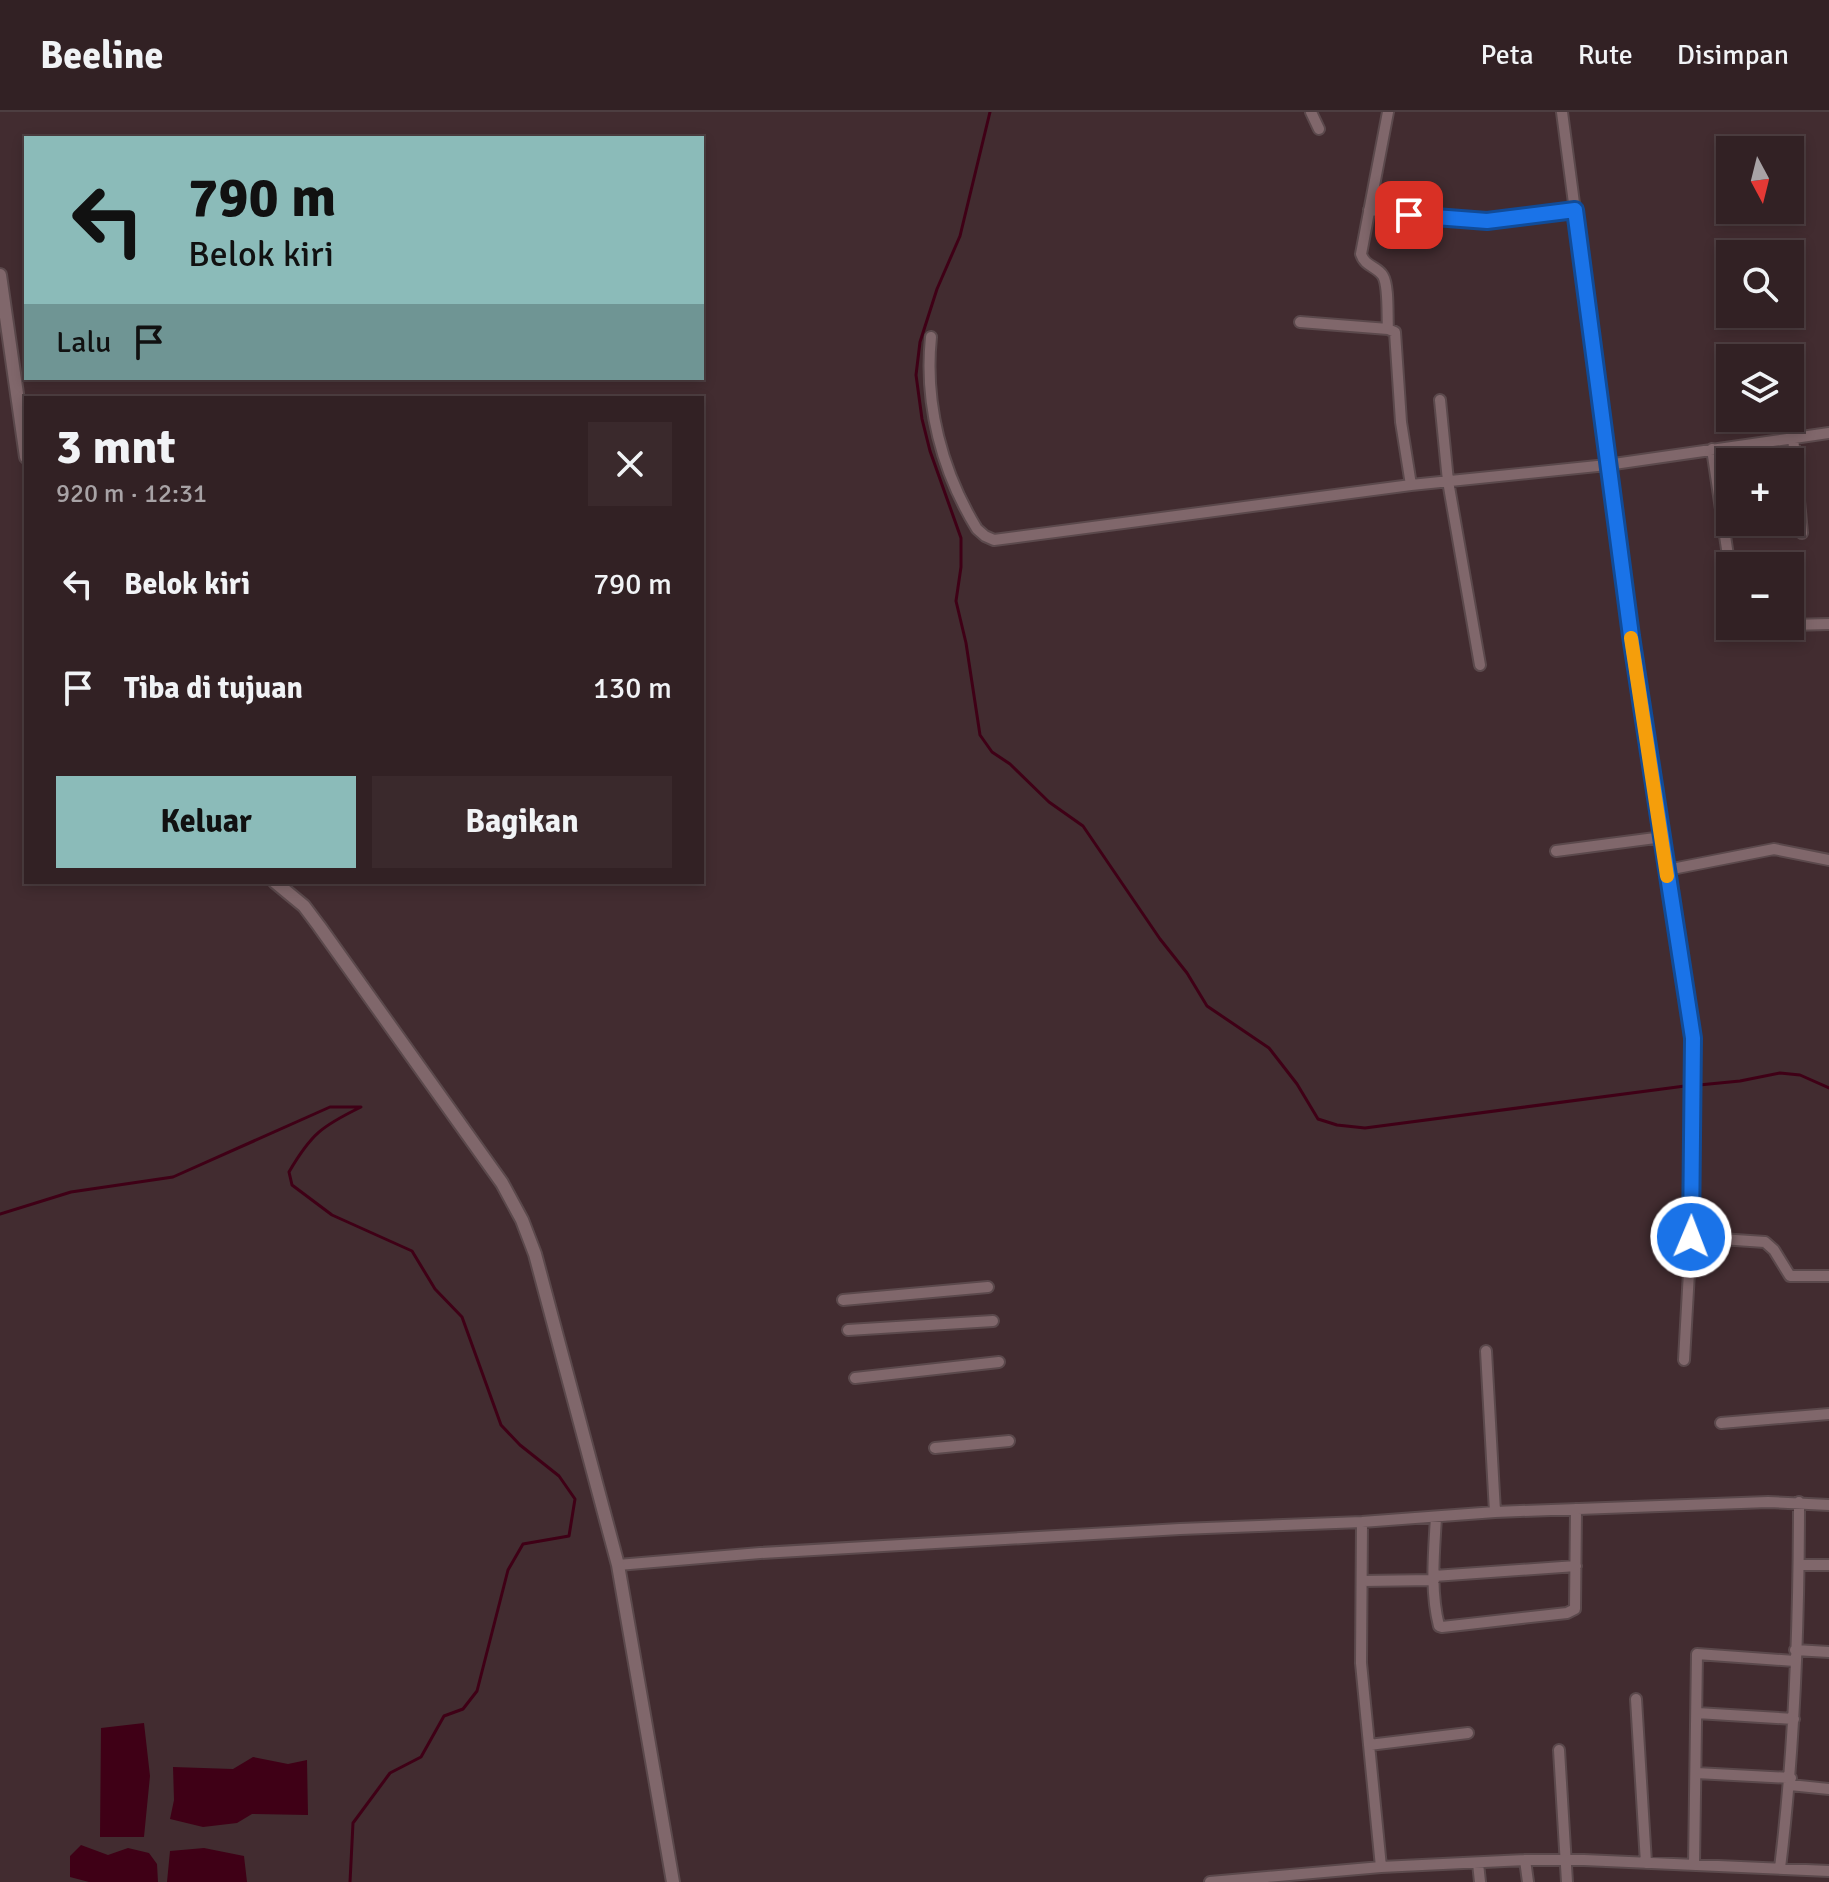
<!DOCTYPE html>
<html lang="id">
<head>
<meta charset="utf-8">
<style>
  body { margin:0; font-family:Signika,sans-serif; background:#3a292c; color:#f1f3f6; height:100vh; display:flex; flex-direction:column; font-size:30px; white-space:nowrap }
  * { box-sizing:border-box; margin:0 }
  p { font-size:26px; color:#a8a3a6 }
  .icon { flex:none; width:44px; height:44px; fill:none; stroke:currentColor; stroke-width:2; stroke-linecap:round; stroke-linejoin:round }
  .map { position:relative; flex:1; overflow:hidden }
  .side { position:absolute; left:24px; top:284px; width:680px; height:488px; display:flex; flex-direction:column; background:#322124; border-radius:0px; box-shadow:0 4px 12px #0003,0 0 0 2px #4d3e41 }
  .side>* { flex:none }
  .hud { position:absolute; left:24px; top:24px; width:680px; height:244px; border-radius:0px; box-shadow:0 4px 12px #0003,0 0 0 2px #4d3e41; background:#8bbbb9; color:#111; overflow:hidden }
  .needle { width:52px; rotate:173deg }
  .fabs { position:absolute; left:1716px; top:24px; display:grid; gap:16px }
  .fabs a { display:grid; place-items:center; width:88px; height:88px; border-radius:0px; background:#322124; box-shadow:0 4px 12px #0003,0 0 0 2px #4d3e41; font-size:40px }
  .pin { position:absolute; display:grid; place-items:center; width:68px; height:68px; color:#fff; margin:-34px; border-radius:16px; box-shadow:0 4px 12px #0006 }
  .me { position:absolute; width:88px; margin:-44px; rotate:1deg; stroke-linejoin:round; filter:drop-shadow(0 0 6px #0008) }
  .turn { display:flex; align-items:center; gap:28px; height:168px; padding:0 32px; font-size:36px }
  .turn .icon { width:104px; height:104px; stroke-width:2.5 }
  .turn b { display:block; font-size:56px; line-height:68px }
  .then { display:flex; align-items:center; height:76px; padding:0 32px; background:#0003; gap:16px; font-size:30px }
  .round { display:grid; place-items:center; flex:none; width:84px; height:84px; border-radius:0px; background:#3a292c }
  .summary { display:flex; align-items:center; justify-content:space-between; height:136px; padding:0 32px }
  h1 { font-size:48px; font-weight:800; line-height:60px }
  .primary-button { display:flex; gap:16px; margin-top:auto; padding:16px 32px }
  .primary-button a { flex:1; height:92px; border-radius:0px; background:#8bbbb9; color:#111; font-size:32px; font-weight:800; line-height:92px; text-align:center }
  .primary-button a+a { background:#3a292c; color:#f1f3f6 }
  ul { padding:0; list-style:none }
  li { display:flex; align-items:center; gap:24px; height:104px; padding:0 32px }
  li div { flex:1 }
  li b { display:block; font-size:30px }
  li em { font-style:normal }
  header { display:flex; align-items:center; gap:48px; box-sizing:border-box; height:112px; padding:0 40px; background:#322124; border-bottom:2px solid #4d3e41 }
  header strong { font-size:38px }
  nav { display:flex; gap:44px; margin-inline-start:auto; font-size:28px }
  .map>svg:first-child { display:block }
  .water { fill:#3f0016 }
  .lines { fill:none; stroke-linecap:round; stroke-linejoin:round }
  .stream { stroke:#3f0016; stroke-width:3 }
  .minor-casing { stroke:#5b494c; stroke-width:14 }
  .tertiary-casing { stroke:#5b494c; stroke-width:16 }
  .minor { stroke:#80676b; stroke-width:10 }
  .tertiary { stroke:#80676b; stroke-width:12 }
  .route-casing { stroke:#114b97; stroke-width:20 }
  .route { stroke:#1a73e8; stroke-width:14 }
  .slow { stroke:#f59e0b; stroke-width:14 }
</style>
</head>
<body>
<header>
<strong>Beeline</strong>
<nav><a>Peta</a><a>Rute</a><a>Disimpan</a></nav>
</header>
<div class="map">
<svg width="1829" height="1770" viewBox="0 0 1829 1770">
  <rect width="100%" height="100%" fill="#422c30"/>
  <path class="water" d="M 144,1611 L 150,1664 L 144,1725 L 100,1725 L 101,1616 Z
    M 253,1645 L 288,1652 L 307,1648 L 308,1703 L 252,1702 L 237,1711 L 203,1715 L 170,1707 L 174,1688 L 173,1655 L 233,1657 Z
    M 81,1733 L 108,1743 L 128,1736 L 149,1741 L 157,1752 L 158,1770 L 89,1770 L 70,1765 L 70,1744 Z
    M 204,1736 L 244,1744 L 247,1770 L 167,1770 L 170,1739 Z"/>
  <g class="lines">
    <path class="stream" d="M 990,0 L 960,124 L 937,177 L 920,230 L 916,263 L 922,307 L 930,339 L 961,426 L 961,455 L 956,489 L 966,531 L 980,623 L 992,640 L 1010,652 L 1049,690 L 1083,714 L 1160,827 L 1187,861 L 1207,894 L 1269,936 L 1297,972 L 1318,1007 L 1337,1013 L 1365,1016 L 1685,974
      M 1699,973 L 1740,969 L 1780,961 L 1800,963 L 1829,976
      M 0,1102 L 71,1080 L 173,1065 L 330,995 L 361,995 C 322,1014 311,1022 289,1060 L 292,1073 L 332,1103 L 412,1139 L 435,1177 L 462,1205 L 501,1313 L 520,1333 L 559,1364 L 575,1387 L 569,1424 L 523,1432 L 508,1458 L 477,1579 L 463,1597 L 444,1604 L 421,1645 L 390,1661 L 353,1711 L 350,1770"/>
    <g class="minor-casing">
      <path id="minor" d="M 1311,0 L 1319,17
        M 1388,0 L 1361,142 C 1365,155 1377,154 1383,164 C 1389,174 1387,205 1388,217
        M 1562,0 L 1631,524 L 1693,926 L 1691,1125 L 1684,1248
        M 1369,98 L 1487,109 L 1575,98
        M 1300,210 L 1388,217 L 1395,220 L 1401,310 L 1411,373
        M 931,225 C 924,292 942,360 977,417 L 985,424 L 994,428 L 1411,373 L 1607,353 L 1829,321
        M 1440,288 L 1448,369 L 1480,553
        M 1793,325 L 1802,421
        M 1712,337 L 1730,457
        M 1790,513 L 1829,512
        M 1556,739 L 1663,725
        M 1667,758 L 1774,737 L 1829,748
        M 1691,1125 L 1765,1130 L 1774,1138 L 1790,1164 L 1829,1164
        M 843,1188 L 988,1175
        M 848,1218 L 993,1209
        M 1486,1239 L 1495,1400
        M 855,1266 L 999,1250
        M 1721,1311 L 1829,1302
        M 935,1336 L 1009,1329
        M 1436,1405 C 1434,1441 1430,1479 1439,1514 L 1442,1515 L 1567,1501 L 1575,1497 L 1576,1397
        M 1362,1410 L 1361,1551 L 1381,1755
        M 618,1453 L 760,1441 L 1180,1417 L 1362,1410 L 1495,1400 L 1768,1390 L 1829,1393
        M 1799,1453 L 1829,1453
        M 1434,1464 L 1576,1454
        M 1362,1469 L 1434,1468
        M 1795,1538 L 1829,1540
        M 1636,1587 L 1646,1751
        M 1697,1601 L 1794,1607
        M 1369,1633 L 1468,1621
        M 1559,1638 L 1567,1770
        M 1696,1661 L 1791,1666
        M 1790,1673 L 1829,1677
        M 1525,1748 L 1528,1770
        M 1478,1751 L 1480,1770
        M 1694,1753 L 1697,1542 L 1795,1549
        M 1780,1756 C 1795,1634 1799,1512 1799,1390
        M 1210,1770 L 1381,1755 L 1525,1748 L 1584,1748 L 1829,1759"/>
    </g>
    <g class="tertiary-casing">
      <path id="tertiary" d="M 0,163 L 26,345
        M 275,770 L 304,794 L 319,814 L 502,1071 L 522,1108 L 535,1142 L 618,1453 L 673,1770"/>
    </g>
    <use href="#minor" class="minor"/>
    <use href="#tertiary" class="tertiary"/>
  </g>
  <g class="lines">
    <g class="route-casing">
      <path id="route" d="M 1409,103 L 1487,109 L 1575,98 L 1631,524 L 1693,926 L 1691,1125"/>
    </g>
    <use href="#route" class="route"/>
    <path class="slow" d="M 1631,526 L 1667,764"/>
  </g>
</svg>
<div class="fabs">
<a><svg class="needle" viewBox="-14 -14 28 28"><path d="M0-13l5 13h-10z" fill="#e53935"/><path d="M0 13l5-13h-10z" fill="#a8a3a6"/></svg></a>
<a><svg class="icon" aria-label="search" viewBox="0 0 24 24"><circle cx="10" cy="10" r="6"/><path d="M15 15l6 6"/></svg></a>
<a><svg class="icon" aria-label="layers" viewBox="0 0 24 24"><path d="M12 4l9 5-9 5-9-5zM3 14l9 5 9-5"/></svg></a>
<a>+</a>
<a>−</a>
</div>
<div class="pin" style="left:1409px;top:103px;background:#d93025"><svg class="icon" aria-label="arrive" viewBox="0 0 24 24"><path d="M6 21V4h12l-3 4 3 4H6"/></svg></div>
<svg class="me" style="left:1691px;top:1125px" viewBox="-20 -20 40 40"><circle r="17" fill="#1a73e8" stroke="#fff" stroke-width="3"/><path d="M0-11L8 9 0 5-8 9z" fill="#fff"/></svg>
<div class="hud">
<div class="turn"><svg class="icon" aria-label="left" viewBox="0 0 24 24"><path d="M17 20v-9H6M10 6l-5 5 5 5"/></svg><div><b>790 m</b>Belok kiri</div></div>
<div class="then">Lalu<svg class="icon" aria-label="arrive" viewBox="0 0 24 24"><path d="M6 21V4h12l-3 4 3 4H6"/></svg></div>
</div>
<section class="side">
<div class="summary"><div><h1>3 mnt</h1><p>920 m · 12:31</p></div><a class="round"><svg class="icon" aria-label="close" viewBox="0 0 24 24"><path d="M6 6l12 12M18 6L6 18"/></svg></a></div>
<ul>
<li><svg class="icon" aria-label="left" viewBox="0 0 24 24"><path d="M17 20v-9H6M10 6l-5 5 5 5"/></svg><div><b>Belok kiri</b></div><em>790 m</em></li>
<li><svg class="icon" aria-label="arrive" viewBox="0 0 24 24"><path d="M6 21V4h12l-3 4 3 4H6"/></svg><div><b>Tiba di tujuan</b></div><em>130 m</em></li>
</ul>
<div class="primary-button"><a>Keluar</a><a>Bagikan</a></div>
</section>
</div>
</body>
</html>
